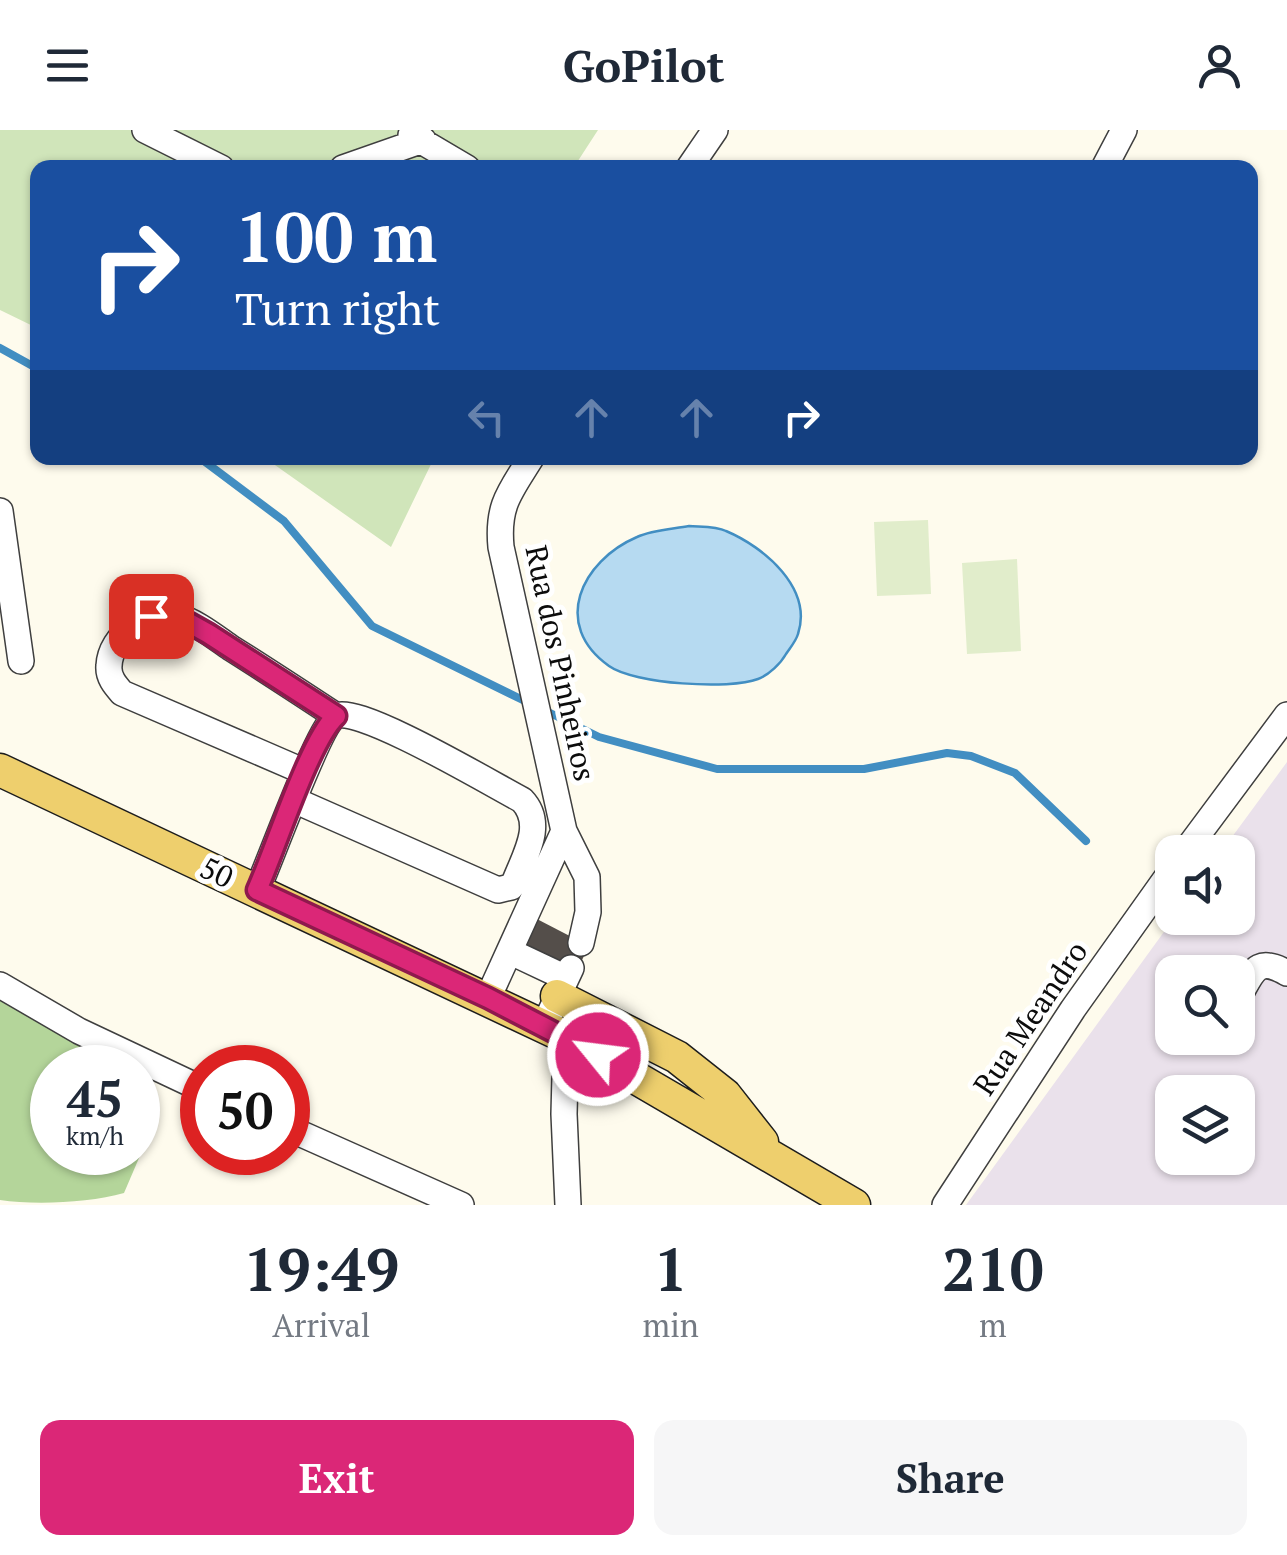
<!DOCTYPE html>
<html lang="en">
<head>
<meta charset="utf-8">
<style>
  body { margin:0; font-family:"PT Serif",serif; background:#f6f6f7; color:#1f2937; height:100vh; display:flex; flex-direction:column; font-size:38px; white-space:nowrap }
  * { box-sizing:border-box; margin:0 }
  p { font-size:32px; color:#747a83 }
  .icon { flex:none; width:55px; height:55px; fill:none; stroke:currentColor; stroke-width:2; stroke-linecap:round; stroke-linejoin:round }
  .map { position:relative; height:1075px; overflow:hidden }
  .sheet { display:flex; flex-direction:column; background:#fff; flex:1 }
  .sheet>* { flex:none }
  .guide { position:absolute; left:30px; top:30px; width:1228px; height:305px; border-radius:20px; box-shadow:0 2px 8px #0004; background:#1a4fa0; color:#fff; overflow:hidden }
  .controls { position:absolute; left:1155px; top:705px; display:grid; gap:20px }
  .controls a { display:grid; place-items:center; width:100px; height:100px; border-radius:20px; background:#fff; box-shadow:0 2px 8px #0004; font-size:50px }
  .speed { position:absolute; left:30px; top:915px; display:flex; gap:20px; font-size:50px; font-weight:700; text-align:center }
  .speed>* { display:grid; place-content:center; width:130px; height:130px; border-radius:50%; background:#fff; box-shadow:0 2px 8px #0004; line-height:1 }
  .speed small { font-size:25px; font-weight:400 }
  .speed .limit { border:15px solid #d22; background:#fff; color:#111 }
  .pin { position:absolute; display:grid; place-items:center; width:85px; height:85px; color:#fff; margin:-42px; border-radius:20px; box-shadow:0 5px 15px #0006 }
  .me { position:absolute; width:110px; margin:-55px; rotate:299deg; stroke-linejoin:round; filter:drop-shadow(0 0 8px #0008) }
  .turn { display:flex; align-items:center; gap:35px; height:210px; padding:0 40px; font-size:45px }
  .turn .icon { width:130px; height:130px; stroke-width:2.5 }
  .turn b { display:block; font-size:70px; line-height:85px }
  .lanes { display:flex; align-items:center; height:95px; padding:0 40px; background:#0003; justify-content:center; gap:50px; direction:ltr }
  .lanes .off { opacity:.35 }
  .eta { display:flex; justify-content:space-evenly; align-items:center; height:170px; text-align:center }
  .eta b { font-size:60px; font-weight:700; line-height:70px }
  .action { display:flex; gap:20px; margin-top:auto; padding:20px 40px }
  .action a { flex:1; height:115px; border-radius:20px; background:#db2777; color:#fff; font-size:40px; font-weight:700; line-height:115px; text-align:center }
  .action a+a { background:#f6f6f7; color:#1f2937 }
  header { display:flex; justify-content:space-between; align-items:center; height:130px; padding:0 40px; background:#fff; font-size:45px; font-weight:700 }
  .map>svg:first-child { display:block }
  .industrial { fill:#eae1eb; fill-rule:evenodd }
  .green { fill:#d0e5ba }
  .forest { fill:#b4d59a }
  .pitch { fill:#e1edcb }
  .water { fill:#b6daf1; stroke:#428ec2; stroke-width:2.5 }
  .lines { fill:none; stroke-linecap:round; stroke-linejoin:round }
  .stream { stroke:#428ec2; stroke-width:8 }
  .building { fill:#544e4a }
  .minor-casing { stroke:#3f3f3f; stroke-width:28 }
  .major-casing { stroke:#1d1d1d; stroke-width:35 }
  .minor { stroke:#fff; stroke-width:25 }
  .major { stroke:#eecf6d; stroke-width:32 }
  .route-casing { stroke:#8e194d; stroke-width:25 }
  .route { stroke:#db2777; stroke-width:18 }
  .labels { text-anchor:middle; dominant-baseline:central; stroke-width:10; stroke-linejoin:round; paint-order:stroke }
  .street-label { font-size:30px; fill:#0c0c0c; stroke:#fff }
</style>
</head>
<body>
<header><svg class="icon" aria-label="menu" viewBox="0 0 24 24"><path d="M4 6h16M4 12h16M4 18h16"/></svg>GoPilot<svg class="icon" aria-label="person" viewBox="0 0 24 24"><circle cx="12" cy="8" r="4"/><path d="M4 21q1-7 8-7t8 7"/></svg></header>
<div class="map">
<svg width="1287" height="1075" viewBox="0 0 1287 1075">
  <rect width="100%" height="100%" fill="#fefbed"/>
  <path class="industrial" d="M 1287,632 L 1287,1075 L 966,1075 L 1174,788 L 1238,788 L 1238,722 L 1221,722 ZM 1172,842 L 1238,842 L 1238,908 L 1172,908 ZM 1172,962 L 1238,962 L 1238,1028 L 1172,1028 Z"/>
  <path class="green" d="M 0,0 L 598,0 L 574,37 L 38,38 L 37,198 L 0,180 Z
    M 265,328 L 434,328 L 391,417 Z"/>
  <path class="forest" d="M 0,850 L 118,937 L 52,938 L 52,1022 L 138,1022 L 138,961 L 154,993 L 124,1063 C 89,1073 34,1075 0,1070 Z"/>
  <path class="pitch" d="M 928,390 L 931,464 L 877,466 L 874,392 Z
    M 1017,429 L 1021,521 L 967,524 L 962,433 Z"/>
  <path class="water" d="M 689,396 C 700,397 716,396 726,401 C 764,417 813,458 798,504 C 796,511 790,518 786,524 C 781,533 769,545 758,549 C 730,560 634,554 609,536 C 551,495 581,431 637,407 C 652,400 673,399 689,396 Z"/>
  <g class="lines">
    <path class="stream" d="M 0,218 L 38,239
      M 200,328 L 284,391 L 372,496 L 531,574
      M 544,580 L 599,607 L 717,639 L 864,639 L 947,623 L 971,626 L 1015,643 L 1086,711"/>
  </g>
  <path class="building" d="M 535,788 L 589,816 L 577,840 L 523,815 Z"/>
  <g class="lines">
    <g class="minor-casing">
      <path id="minor" d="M 145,0 L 221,38
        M 411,5 L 467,38
        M 343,38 L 423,10
        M 689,38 L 715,0
        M 1104,38 L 1124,0
        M 531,328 C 510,362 497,375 501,417 L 564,701 L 587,747 L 588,782 L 581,813
        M 0,381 L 21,531
        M 305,642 L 122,563 C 115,555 108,547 109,536 C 110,506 148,478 176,486 C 195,491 215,507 231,518 C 266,540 301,563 336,586
        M 1185,722 L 1287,585
        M 257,760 C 269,734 319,595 336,586 C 358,574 495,656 522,670 C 545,694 525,725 515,751 L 511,757 L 498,760 L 294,670
        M 511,822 L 566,848
        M 0,855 L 79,901 L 202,959
        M 488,868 L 564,701
        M 1238,868 C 1253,843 1255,825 1287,843
        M 550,883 L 571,838
        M 566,907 L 564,984 L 568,1075
        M 288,998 L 461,1075
        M 945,1075 L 1073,879 L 1172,740"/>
    </g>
    <g class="major-casing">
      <path id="major" d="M 0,640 L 566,907 L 854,1075
        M 557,866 L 677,927 L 725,965 L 762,1012"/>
    </g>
    <use href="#minor" class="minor"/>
    <use href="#major" class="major"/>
  </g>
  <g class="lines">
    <g class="route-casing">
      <path id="route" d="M 151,486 L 175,485 L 209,504 L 336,586 C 309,611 275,721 257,760 L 488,868 L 598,925"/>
    </g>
    <use href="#route" class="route"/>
  </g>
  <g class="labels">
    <g class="street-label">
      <text transform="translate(561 533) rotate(78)">Rua dos Pinheiros</text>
      <text transform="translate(217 742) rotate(25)">50</text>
      <text transform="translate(1030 888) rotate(-56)">Rua Meandro</text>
    </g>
  </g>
</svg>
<div class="controls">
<a><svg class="icon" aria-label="sound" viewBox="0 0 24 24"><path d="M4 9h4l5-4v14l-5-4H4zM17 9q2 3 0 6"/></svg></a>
<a><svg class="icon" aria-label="search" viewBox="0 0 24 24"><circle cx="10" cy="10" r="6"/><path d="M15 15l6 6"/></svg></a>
<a><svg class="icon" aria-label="layers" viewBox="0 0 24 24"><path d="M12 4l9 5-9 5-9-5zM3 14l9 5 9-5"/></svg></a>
</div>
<div class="speed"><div>45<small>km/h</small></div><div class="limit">50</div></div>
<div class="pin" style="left:151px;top:486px;background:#d93025"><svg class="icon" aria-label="arrive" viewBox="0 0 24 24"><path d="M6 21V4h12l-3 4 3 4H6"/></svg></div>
<svg class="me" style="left:598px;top:925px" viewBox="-20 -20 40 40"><circle r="17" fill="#db2777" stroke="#fff" stroke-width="3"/><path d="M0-11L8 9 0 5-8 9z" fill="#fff"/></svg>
<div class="guide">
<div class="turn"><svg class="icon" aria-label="right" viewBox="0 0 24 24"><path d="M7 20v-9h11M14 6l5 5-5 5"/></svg><div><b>100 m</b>Turn right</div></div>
<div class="lanes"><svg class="icon off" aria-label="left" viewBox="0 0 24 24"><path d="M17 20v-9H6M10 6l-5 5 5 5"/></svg><svg class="icon off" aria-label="ahead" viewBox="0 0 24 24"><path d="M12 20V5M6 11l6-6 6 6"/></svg><svg class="icon off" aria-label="ahead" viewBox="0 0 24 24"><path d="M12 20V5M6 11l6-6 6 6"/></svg><svg class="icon" aria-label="right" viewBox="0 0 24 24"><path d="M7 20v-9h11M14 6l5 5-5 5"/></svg></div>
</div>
</div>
<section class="sheet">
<div class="eta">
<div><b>19:49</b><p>Arrival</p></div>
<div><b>1</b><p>min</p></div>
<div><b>210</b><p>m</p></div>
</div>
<div class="action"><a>Exit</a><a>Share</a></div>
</section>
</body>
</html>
